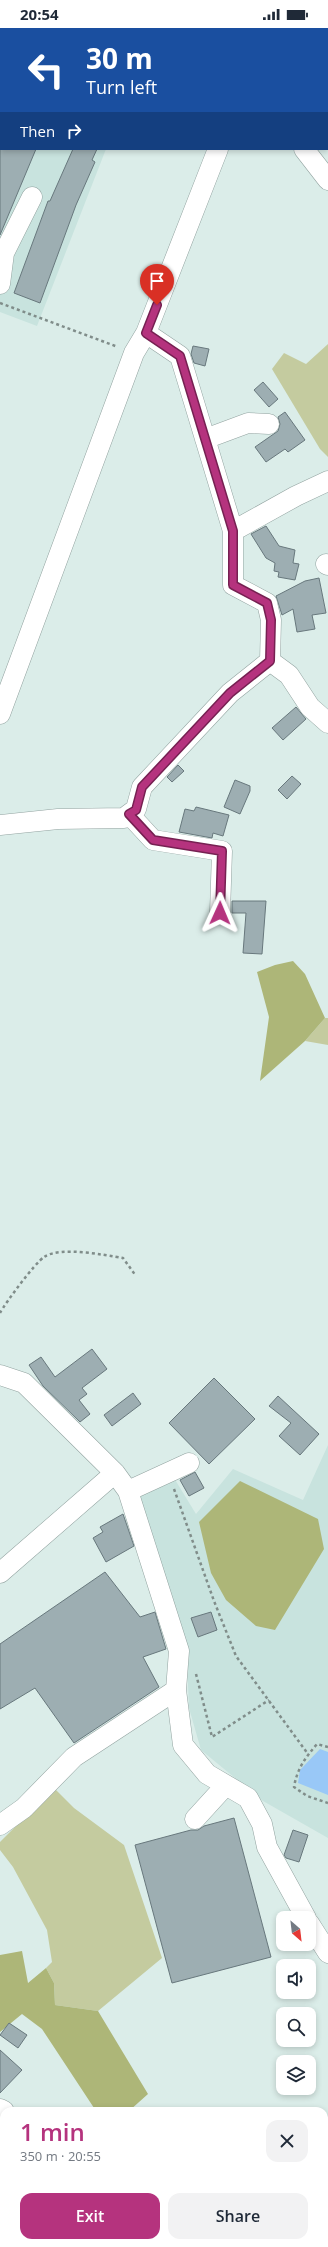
<!DOCTYPE html>
<html lang="en">
<head>
<meta charset="utf-8">
<style>
  body { margin:0; font-family:"Open Sans",sans-serif; background:#f2f2f3; color:#1f2937; height:100vh; display:flex; flex-direction:column; font-size:15px; white-space:nowrap }
  * { box-sizing:border-box; margin:0 }
  p { font-size:13px; color:#747a83 }
  .icon { flex:none; width:22px; height:22px; fill:none; stroke:currentColor; stroke-width:2; stroke-linecap:round; stroke-linejoin:round }
  .map { position:relative; flex:1; overflow:hidden }
  .panel { position:absolute; left:0px; top:2079px; width:328px; height:140px; display:flex; flex-direction:column; background:#fff; border-radius:12px 12px 0 0; box-shadow:0 2px 6px #0003 }
  .panel>* { flex:none }
  .banner { position:absolute; left:0px; top:0px; width:328px; height:122px; box-shadow:0 2px 6px #0003; background:#1a4fa0; color:#fff; overflow:hidden }
  .needle { width:26px; rotate:152deg }
  .buttons { position:absolute; left:276px; top:1883px; display:grid; gap:8px }
  .buttons a { display:grid; place-items:center; width:40px; height:40px; border-radius:8px; background:#fff; box-shadow:0 2px 6px #0003; font-size:20px }
  .pin { position:absolute; display:grid; place-items:center; width:34px; height:34px; color:#fff; margin:-41px -17px; border-radius:50% 50% 50% 0; rotate:-45deg; box-shadow:0 0 4px #0007 }
  .pin .icon { rotate:45deg }
  .me { position:absolute; width:44px; margin:-22px; rotate:1deg; stroke-linejoin:round; filter:drop-shadow(0 0 3px #0008) }
  .turn { display:flex; align-items:center; gap:14px; height:84px; padding:0 20px; font-size:18px }
  .turn .icon { width:52px; height:52px; stroke-width:2.5 }
  .turn b { display:block; font-size:28px; line-height:34px }
  .then { display:flex; align-items:center; height:38px; padding:0 20px; background:#0003; gap:8px; font-size:15px }
  .round { display:grid; place-items:center; flex:none; width:42px; height:42px; border-radius:12px; background:#f2f2f3 }
  .summary { display:flex; align-items:center; justify-content:space-between; height:68px; padding:0 20px }
  h1 { font-size:24px; font-weight:600; line-height:30px; color:#b5337e }
  .action { display:flex; gap:8px; margin-top:auto; padding:8px 20px }
  .action a { flex:1; height:46px; border-radius:12px; background:#b5337e; color:#fff; font-size:16px; font-weight:600; line-height:46px; text-align:center }
  .action a+a { background:#f2f2f3; color:#1f2937 }
  .status { display:flex; justify-content:space-between; align-items:center; height:28px; padding:0 20px; background:#fff; direction:ltr }
  .status svg { height:11px; fill:currentColor }
  .map>svg:first-child { display:block }
  .built { fill:#c8e3de }
  .green { fill:#c4cb9f }
  .forest { fill:#adb678 }
  .water { fill:#99c8f7 }
  .building { fill:#9daeb2; stroke:#68787d }
  .lines { fill:none; stroke-linecap:round; stroke-linejoin:round }
  .minor-casing { stroke:#92a3a0; stroke-width:21 }
  .path { stroke:#808d8a; stroke-width:2.5; stroke-dasharray:3 3; stroke-linecap:butt }
  .minor { stroke:#fff; stroke-width:20 }
  .route-casing { stroke:#762152; stroke-width:10 }
  .route { stroke:#b5337e; stroke-width:7 }
</style>
</head>
<body>
<div class="status"><b>20:54</b><svg viewBox="0 0 49 12"><path d="M0 12V9h3v3zM5 12V6h3v6zM10 12V3h3v9zM15 12V0h3v12zM26 1h20v11H26zM47 4h2v5h-2z"/></svg></div>
<div class="map">
<svg width="328" height="2219" viewBox="0 0 328 2219">
  <rect width="100%" height="100%" fill="#dbede9"/>
  <path class="built" d="M 0,0 L 22,1 L 1,1 L 1,121 L 106,121 L 37,298 L 0,284 Z
    M 328,1417 L 328,1810 L 263,1773 L 201,1722 L 189,1680 L 187,1634 L 137,1470 L 174,1450 L 196,1486 L 233,1441 L 303,1472 Z"/>
  <path class="green" d="M 328,316 L 328,429 L 320,421 L 272,341 L 284,325 L 306,336 Z
    M 325,990 L 328,990 L 328,1017 L 305,1013 Z
    M 54,1760 L 74,1780 L 124,1817 L 162,1930 L 98,1983 L 55,1977 L 54,1955 L 46,1940 L 52,1934 L 47,1902 L 13,1839 L 0,1822 L 0,1814 Z
    M 328,2110 L 328,2162 C 323,2149 319,2121 328,2110 Z"/>
  <path class="forest" d="M 293,933 L 305,946 L 325,990 L 305,1013 L 260,1053 L 269,989 L 257,944 L 275,937 Z
    M 240,1453 L 318,1491 L 324,1521 L 275,1602 L 256,1598 L 226,1572 L 211,1545 L 199,1494 Z
    M 22,1923 L 28,1955 L 46,1940 L 54,1955 L 55,1977 L 98,1983 L 148,2066 L 129,2083 L 96,2083 L 42,2001 L 22,1986 L 0,2004 L 0,1927 Z
    M 4,2175 L 4,2215 L 64,2215 L 63,2219 L 0,2219 L 0,2180 Z"/>
  <path class="water" d="M 320,1721 L 328,1724 L 328,1767 L 298,1755 L 300,1742 Z"/>
  <path class="building" d="M 0,121 L 36,121 L 0,207 Z
    M 73,121 L 97,121 L 92,132 L 95,134 L 76,177 L 40,275 L 14,265 L 48,173 L 50,173 Z
    M 193,318 L 209,321 L 205,338 L 194,335 L 191,326 Z
    M 263,354 L 278,371 L 269,379 L 254,362 Z
    M 285,384 L 305,412 L 288,424 L 285,421 L 266,434 L 255,419 L 278,403 L 280,396 L 278,389 Z
    M 266,498 L 279,518 L 295,522 L 293,535 L 299,536 L 295,552 L 278,549 L 279,544 L 274,543 L 275,535 L 266,530 L 251,506 Z
    M 319,550 L 326,585 L 312,587 L 315,601 L 297,604 L 293,581 L 282,587 L 276,568 L 305,553 Z
    M 296,679 L 306,691 L 283,712 L 272,700 Z
    M 178,737 L 184,743 L 172,754 L 167,749 Z
    M 292,748 L 301,756 L 287,771 L 278,762 Z
    M 235,752 L 250,758 L 250,763 L 240,786 L 224,779 Z
    M 196,779 L 229,787 L 223,808 L 213,805 L 212,810 L 179,804 L 185,781 L 194,783 Z
    M 232,873 L 266,873 L 262,926 L 243,925 L 246,885 L 232,885 Z
    M 92,1321 L 107,1341 L 82,1360 L 87,1366 L 79,1372 L 90,1386 L 80,1394 L 43,1358 L 29,1337 L 41,1329 L 55,1349 Z
    M 214,1350 L 255,1391 L 209,1436 L 169,1395 Z
    M 133,1365 L 141,1376 L 112,1398 L 104,1387 Z
    M 278,1368 L 319,1406 L 300,1427 L 279,1408 L 291,1395 L 269,1378 Z
    M 195,1444 L 204,1460 L 189,1468 L 180,1452 Z
    M 123,1486 L 134,1518 L 106,1534 L 93,1510 L 103,1504 L 100,1499 Z
    M 105,1544 L 140,1589 L 155,1584 L 166,1621 L 143,1629 L 159,1659 L 74,1715 L 35,1660 L 0,1681 L 0,1616 Z
    M 211,1584 L 217,1602 L 198,1609 L 191,1590 Z
    M 234,1790 L 271,1929 L 172,1955 L 135,1817 L 191,1802 L 198,1802 L 204,1798 Z
    M 293,1802 L 308,1807 L 299,1834 L 286,1830 L 284,1827 Z
    M 9,1995 L 27,2007 L 18,2020 L 0,2007 Z
    M 0,2022 L 22,2042 L 0,2065 Z"/>
  <g class="lines">
    <g class="minor-casing">
      <path id="minor" d="M 263,1 L 263,0
        M 304,121 L 328,152
        M 0,256 L 4,225 L 32,169
        M 146,305 L 180,328 L 233,503 L 233,557 L 267,575 L 271,592 L 270,633
        M 205,411 L 248,395 L 269,396
        M 233,503 L 296,468 L 328,453
        M 326,536 L 328,537
        M 0,686 L 134,325 L 146,305 L 218,121
        M 129,786 L 153,812 L 222,823 L 220,885
        M 0,797 L 58,791 L 124,790 L 136,781 L 142,759 L 230,665 L 270,633 L 289,647 L 310,679 L 328,695
        M 0,1347 L 24,1355 L 115,1445 L 128,1463 L 179,1623 L 176,1662 L 183,1717 L 207,1746 L 248,1770 L 262,1796 L 267,1819 L 306,1890
        M 128,1463 L 189,1435
        M 0,1545 L 115,1445
        M 195,1791 L 226,1757
        M 0,1797 L 24,1780 L 74,1729 L 176,1662
        M 309,1895 L 328,1925
        M 0,2081 L 4,2083
        M 289,2215 L 304,2219
        M 53,2219 L 84,2215"/>
    </g>
    <path class="path" d="M 0,275 L 118,319
      M 0,1285 C 6,1274 35,1235 44,1229 C 60,1218 104,1227 123,1230 L 136,1248
      M 174,1461 L 214,1573 L 236,1628 L 308,1726
      M 196,1646 L 212,1709 L 269,1672
      M 328,1719 L 317,1716 C 305,1730 297,1741 294,1759 L 307,1768 L 328,1775"/>
    <use href="#minor" class="minor"/>
  </g>
  <g class="lines">
    <g class="route-casing">
      <path id="route" d="M 157,277 L 146,305 L 180,328 L 233,503 L 233,557 L 267,575 L 271,592 L 270,633 L 230,665 L 142,759 L 136,782 L 129,786 L 153,812 L 222,823 L 220,885"/>
    </g>
    <use href="#route" class="route"/>
  </g>
</svg>
<div class="buttons">
<a><svg class="needle" viewBox="-14 -14 28 28"><path d="M0-13l5 13h-10z" fill="#e53935"/><path d="M0 13l5-13h-10z" fill="#747a83"/></svg></a>
<a><svg class="icon" aria-label="sound" viewBox="0 0 24 24"><path d="M4 9h4l5-4v14l-5-4H4zM17 9q2 3 0 6"/></svg></a>
<a><svg class="icon" aria-label="search" viewBox="0 0 24 24"><circle cx="10" cy="10" r="6"/><path d="M15 15l6 6"/></svg></a>
<a><svg class="icon" aria-label="layers" viewBox="0 0 24 24"><path d="M12 4l9 5-9 5-9-5zM3 14l9 5 9-5"/></svg></a>
</div>
<div class="pin" style="left:157px;top:277px;background:#d93025"><svg class="icon" aria-label="arrive" viewBox="0 0 24 24"><path d="M6 21V4h12l-3 4 3 4H6"/></svg></div>
<svg class="me" style="left:220px;top:885px" viewBox="-20 -20 40 40"><path d="M0-17L14 15 0 8-14 15z" fill="#b5337e" stroke="#fff" stroke-width="4"/></svg>
<div class="banner">
<div class="turn"><svg class="icon" aria-label="left" viewBox="0 0 24 24"><path d="M17 20v-9H6M10 6l-5 5 5 5"/></svg><div><b>30 m</b>Turn left</div></div>
<div class="then">Then<svg class="icon" aria-label="right" viewBox="0 0 24 24"><path d="M7 20v-9h11M14 6l5 5-5 5"/></svg></div>
</div>
<section class="panel">
<div class="summary"><div><h1>1 min</h1><p>350 m · 20:55</p></div><a class="round"><svg class="icon" aria-label="close" viewBox="0 0 24 24"><path d="M6 6l12 12M18 6L6 18"/></svg></a></div>
<div class="action"><a>Exit</a><a>Share</a></div>
</section>
</div>
</body>
</html>
